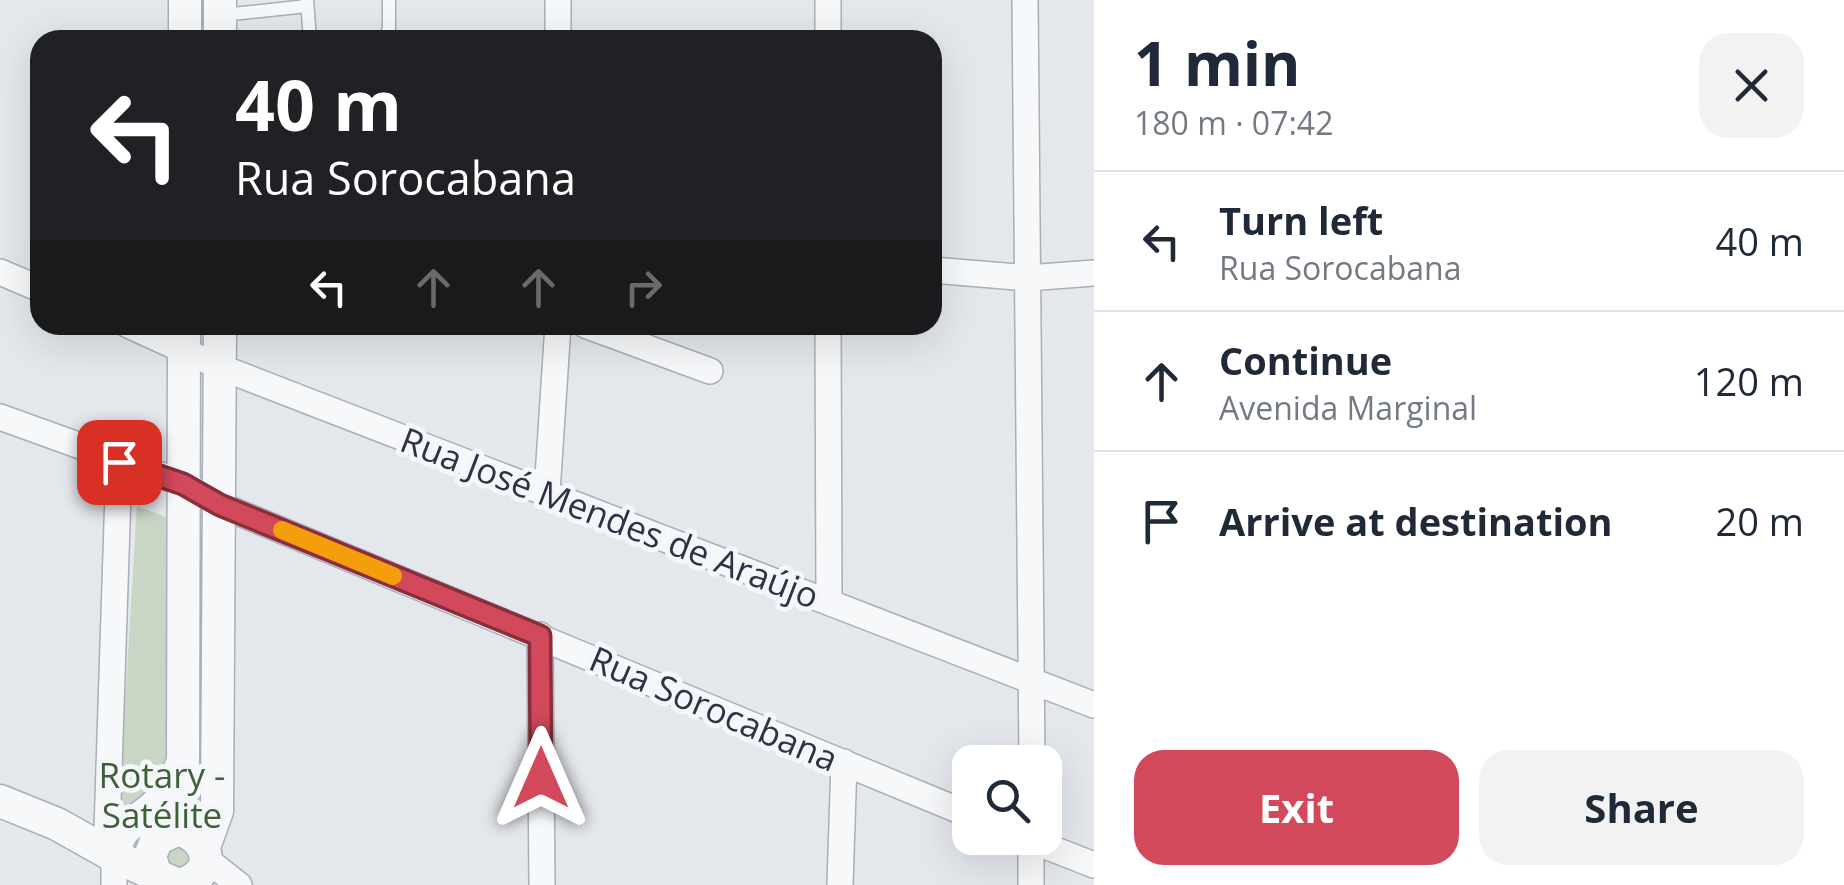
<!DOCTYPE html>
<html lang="en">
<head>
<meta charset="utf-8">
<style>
  body { margin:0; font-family:"Open Sans",sans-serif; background:#f2f2f3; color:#1f2937; height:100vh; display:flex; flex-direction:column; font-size:38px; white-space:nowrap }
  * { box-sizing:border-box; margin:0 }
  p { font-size:32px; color:#747a83 }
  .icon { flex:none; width:55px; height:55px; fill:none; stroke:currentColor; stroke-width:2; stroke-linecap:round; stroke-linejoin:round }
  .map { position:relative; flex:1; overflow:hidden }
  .side { display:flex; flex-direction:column; background:#fff; width:750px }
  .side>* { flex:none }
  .top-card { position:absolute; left:30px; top:30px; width:912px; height:305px; border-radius:30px; box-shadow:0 10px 40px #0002; background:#202124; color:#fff; overflow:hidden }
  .controls { position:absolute; left:952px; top:745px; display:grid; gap:20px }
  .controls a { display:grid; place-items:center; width:110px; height:110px; border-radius:20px; background:#fff; box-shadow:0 10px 40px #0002; font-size:50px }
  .pin { position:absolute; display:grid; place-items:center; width:85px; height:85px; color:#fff; margin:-42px; border-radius:20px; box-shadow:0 5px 15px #0006 }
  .me { position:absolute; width:110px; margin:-55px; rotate:0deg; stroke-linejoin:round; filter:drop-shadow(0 0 8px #0008) }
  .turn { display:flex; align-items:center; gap:35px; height:210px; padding:0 40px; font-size:45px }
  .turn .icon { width:130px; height:130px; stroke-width:2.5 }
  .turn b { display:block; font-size:70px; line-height:85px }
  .lanes { display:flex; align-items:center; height:95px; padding:0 40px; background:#0003; justify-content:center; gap:50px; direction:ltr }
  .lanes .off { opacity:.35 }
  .round { display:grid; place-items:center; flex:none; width:105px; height:105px; border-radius:30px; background:#f2f2f3 }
  .summary { display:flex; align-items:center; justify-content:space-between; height:170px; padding:0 40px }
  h1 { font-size:60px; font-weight:700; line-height:75px }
  .action { display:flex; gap:20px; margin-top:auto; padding:20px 40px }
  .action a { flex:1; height:115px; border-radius:30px; background:#d1495b; color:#fff; font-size:40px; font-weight:700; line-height:115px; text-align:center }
  .action a+a { background:#f2f2f3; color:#1f2937 }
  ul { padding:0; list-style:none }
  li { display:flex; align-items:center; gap:30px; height:140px; padding:0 40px; border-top:2px solid #e0e1e3 }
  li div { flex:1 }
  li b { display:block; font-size:38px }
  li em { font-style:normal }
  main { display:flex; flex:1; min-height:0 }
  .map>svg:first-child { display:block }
  .green { fill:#c9d6c5 }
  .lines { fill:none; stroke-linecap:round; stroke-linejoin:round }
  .service-casing { stroke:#a9aeb7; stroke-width:15 }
  .minor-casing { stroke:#a9aeb7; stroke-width:28 }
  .tertiary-casing { stroke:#a9aeb7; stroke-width:35 }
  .service { stroke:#f7f8fa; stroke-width:12 }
  .minor { stroke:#f7f8fa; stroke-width:25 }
  .tertiary { stroke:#f7f8fa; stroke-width:32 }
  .route-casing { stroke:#882f3b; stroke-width:25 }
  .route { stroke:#d1495b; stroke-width:18 }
  .slow { stroke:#f59e0b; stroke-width:18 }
  .labels { text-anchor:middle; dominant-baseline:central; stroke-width:10; stroke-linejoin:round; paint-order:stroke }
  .street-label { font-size:35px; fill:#2b3445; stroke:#f4f6f9 }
  .park-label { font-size:35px; fill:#3f6138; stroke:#f4f6f9 }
</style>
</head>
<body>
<main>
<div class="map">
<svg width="1094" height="885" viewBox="0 0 1094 885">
  <rect width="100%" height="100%" fill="#e4e7ec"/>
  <path class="green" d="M 137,506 L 213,536 L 207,806 L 194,864 L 175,871 L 135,850 L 118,819 Z"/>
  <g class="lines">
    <g class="service-casing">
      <path id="service" d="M 307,0 L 310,40
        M 223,15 L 307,6
        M 380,40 L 385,38 L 389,29 L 389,0"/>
    </g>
    <g class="minor-casing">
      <path id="minor" d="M 558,0 L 558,40
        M 1025,0 L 1032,762
        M 828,40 L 828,0
        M 932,270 L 1028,278 L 1094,273
        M 0,272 L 40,289
        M 128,325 L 220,367 L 1094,705
        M 585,325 L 710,371
        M 828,325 L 829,602
        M 0,417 L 183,483 L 220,505 L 970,815
        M 547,492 L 558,325
        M 540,635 L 542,885
        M 107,830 L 119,462
        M 1025,838 L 1094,865
        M 114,856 L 114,885
        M 206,859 L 239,885
        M 840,885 L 844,762
        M 1031,885 L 1031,838"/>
    </g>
    <g class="tertiary-casing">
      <path id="tertiary" d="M 220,0 L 220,40
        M 185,40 L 185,0
        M 0,801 L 57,824 L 114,856 L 178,885
        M 178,829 L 183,781 L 184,325
        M 204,847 L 217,811 L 220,325
        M 114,856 C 121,820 131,828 154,807 C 167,795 175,780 182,764
        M 155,873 L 150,856 L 157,839 L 178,829 C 213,840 217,876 178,885"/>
    </g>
    <use href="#service" class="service"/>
    <use href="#minor" class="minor"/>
    <use href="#tertiary" class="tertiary"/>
  </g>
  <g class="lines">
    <g class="route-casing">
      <path id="route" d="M 119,462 L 183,484 L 220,505 L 540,636 L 541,778"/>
    </g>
    <use href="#route" class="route"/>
    <path class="slow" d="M 282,530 L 393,576"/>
  </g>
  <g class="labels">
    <g class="street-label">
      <text transform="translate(610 517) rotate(21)">Rua José Mendes de Araújo</text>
      <text transform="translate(714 708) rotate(23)">Rua Sorocabana</text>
    </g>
    <g class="park-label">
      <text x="162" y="774">Rotary -<tspan x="162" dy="40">Satélite</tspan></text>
    </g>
  </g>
</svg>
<div class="controls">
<a><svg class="icon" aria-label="search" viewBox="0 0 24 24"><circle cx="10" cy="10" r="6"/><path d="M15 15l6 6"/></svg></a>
</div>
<div class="pin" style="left:119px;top:462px;background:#d93025"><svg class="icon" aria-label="arrive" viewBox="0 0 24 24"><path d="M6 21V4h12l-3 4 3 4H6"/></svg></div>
<svg class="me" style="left:541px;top:778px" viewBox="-20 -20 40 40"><path d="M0-17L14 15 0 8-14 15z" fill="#d1495b" stroke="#fff" stroke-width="4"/></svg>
<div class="top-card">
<div class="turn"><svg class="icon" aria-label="left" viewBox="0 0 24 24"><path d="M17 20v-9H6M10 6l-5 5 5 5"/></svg><div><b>40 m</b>Rua Sorocabana</div></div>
<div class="lanes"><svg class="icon" aria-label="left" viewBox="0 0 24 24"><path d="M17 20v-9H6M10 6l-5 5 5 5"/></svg><svg class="icon off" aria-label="ahead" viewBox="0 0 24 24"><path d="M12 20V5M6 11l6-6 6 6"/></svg><svg class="icon off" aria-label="ahead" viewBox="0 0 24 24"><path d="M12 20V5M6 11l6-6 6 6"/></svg><svg class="icon off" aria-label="right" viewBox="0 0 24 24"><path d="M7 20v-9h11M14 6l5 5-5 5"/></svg></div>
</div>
</div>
<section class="side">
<div class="summary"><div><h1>1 min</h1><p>180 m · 07:42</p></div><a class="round"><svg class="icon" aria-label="close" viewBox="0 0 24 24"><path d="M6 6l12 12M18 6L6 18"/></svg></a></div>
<ul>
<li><svg class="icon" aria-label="left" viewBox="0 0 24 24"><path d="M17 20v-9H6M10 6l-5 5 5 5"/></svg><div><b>Turn left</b><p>Rua Sorocabana</p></div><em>40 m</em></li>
<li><svg class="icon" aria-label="ahead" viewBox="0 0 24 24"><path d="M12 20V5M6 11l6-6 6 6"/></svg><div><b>Continue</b><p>Avenida Marginal</p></div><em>120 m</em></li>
<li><svg class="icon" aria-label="arrive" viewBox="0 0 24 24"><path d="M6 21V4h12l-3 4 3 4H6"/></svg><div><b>Arrive at destination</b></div><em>20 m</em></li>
</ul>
<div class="action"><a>Exit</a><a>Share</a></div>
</section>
</main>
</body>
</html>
